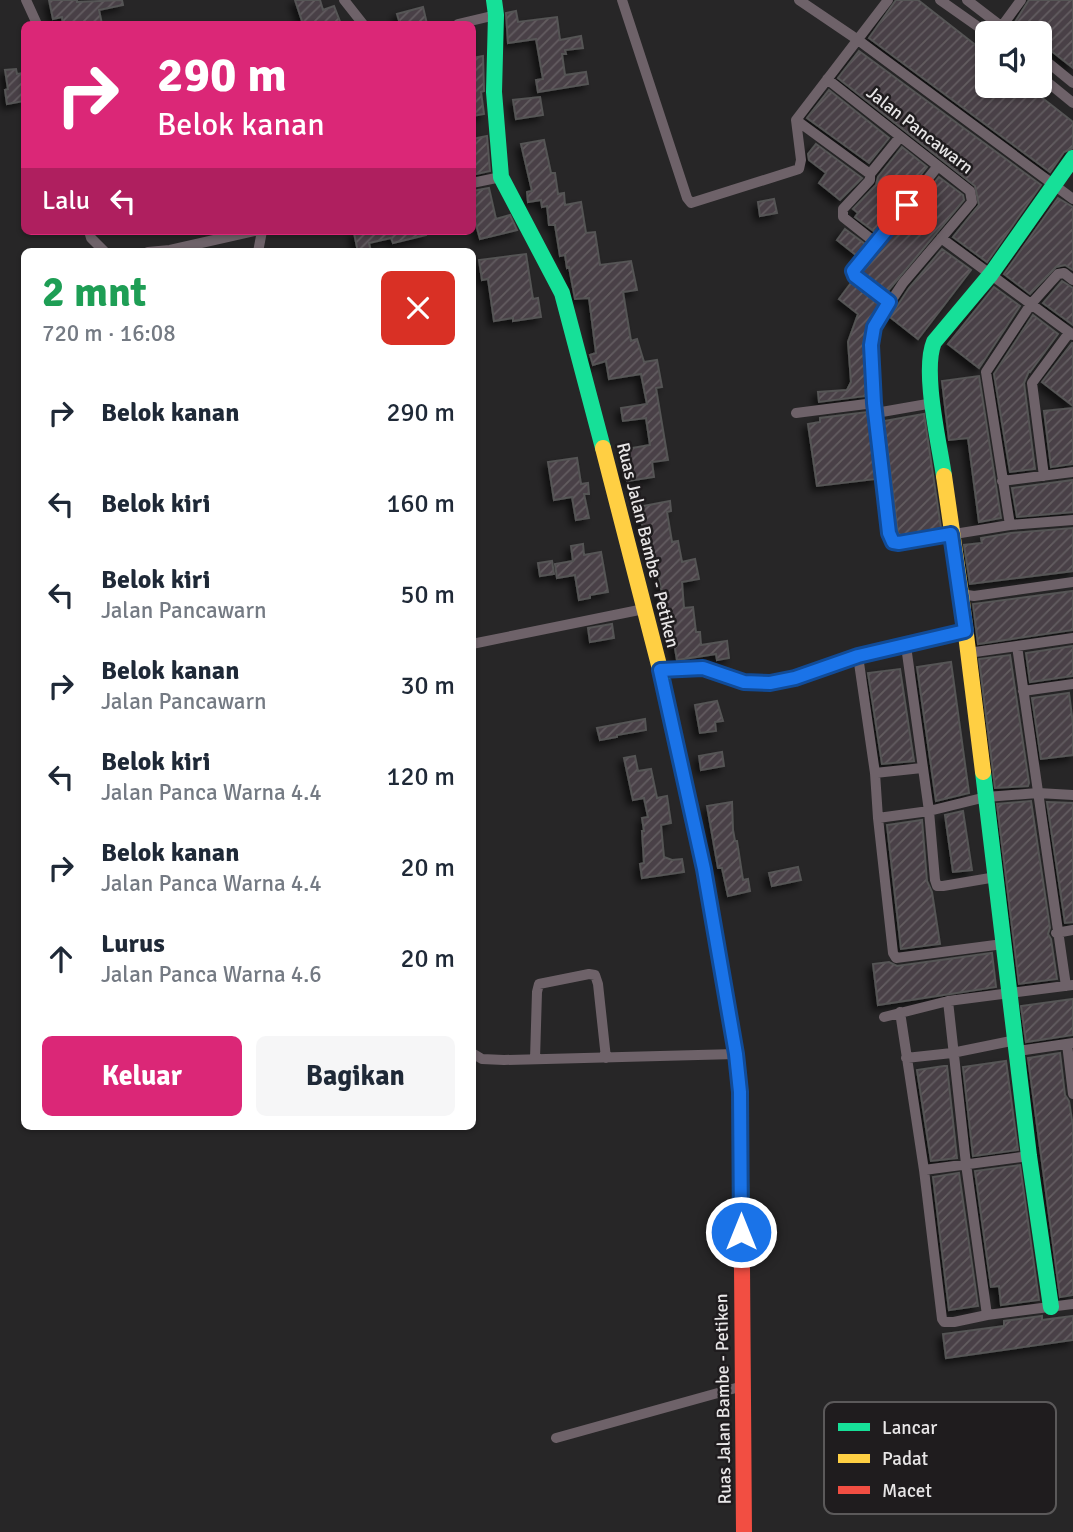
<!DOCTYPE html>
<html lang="id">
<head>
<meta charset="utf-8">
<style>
  body { margin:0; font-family:Signika,sans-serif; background:#f6f6f7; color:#1f2937; height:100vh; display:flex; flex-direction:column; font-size:26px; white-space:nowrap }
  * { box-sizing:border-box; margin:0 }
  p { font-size:23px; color:#747a83 }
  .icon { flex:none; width:38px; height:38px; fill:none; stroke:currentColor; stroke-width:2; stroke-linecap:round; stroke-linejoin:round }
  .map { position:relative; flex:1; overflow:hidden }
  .details { position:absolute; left:21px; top:248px; width:455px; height:882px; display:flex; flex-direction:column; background:#fff; border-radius:10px; box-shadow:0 2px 5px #0004 }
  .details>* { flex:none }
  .hud { position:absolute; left:21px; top:21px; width:455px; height:214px; border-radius:10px; box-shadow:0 2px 5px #0004; background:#db2777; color:#fff; overflow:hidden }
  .fabs { position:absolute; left:975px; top:21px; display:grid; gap:14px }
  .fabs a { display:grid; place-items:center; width:77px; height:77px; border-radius:10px; background:#fff; box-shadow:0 2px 5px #0004; font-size:35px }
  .pin { position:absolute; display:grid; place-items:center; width:60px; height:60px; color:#fff; margin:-30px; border-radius:14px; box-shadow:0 4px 10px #0006 }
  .me { position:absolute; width:77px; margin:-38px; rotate:0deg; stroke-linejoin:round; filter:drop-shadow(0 0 5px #0008) }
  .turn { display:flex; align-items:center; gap:24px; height:147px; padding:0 21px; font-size:32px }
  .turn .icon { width:91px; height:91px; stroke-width:2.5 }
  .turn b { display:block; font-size:49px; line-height:60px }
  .then { display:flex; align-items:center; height:66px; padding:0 21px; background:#0003; gap:14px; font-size:26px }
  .round { display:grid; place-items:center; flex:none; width:74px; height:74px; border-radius:10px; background:#f6f6f7 }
  .summary { display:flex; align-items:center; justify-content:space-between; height:119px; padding:0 21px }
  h1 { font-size:42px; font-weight:800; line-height:52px; color:#1e9e55 }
  .button { display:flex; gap:14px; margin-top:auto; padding:14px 21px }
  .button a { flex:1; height:80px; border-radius:10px; background:#db2777; color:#fff; font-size:28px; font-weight:800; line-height:80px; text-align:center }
  .button a+a { background:#f6f6f7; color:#1f2937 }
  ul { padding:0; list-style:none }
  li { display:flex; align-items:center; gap:21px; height:91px; padding:0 21px }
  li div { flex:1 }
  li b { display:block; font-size:26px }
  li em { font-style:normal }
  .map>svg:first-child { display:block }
  .building { fill:url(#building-hatch); stroke:#555455; stroke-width:2; filter:url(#shadow) }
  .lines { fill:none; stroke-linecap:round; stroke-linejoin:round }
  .street { stroke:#6e6269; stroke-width:10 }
  .fast { stroke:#16e098; stroke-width:16 }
  .slow { stroke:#ffcf43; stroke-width:16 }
  .jam { stroke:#f24e42; stroke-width:16 }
  .route-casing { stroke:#114b97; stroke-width:18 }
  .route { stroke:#1a73e8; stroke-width:12 }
  .labels { text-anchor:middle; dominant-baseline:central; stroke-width:5; stroke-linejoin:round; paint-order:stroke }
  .street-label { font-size:18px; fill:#e8e6e7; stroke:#1f1c1e }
  .key { fill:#1f1c1e; stroke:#5b595a; stroke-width:2 }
  .key-label { font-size:19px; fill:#e8e6e7 }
</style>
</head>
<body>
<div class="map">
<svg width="1073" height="1532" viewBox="0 0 1073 1532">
  <defs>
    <pattern id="building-hatch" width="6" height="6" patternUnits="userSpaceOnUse" patternTransform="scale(1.75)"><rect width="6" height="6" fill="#494146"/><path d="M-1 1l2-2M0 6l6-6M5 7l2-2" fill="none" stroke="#635c61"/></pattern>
    <filter id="shadow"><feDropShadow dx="-4.5" dy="4.5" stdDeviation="3.5" flood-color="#0009"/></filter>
  </defs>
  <rect width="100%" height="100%" fill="#272627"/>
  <path class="building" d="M 49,0 L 77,0 L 77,2 L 122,0 L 123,5 L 99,10 L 102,24 L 63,24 L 62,17 L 53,19 Z
    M 295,0 L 320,0 L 323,10 L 334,6 L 341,24 L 303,24 Z
    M 896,0 L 918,0 L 987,54 L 987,86 L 1027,86 L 1073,122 L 1073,148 L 1064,152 L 1050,172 L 869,38 Z
    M 1029,0 L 1073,0 L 1073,68 L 1040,42 L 1040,33 L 1029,33 L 1015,22 Z
    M 423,7 L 427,24 L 400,24 L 397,14 Z
    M 516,11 L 518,22 L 557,17 L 560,40 L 581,36 L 583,48 L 565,50 L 566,54 L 562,54 L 565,75 L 586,72 L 588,84 L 538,92 L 536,80 L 543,79 L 536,39 L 508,43 L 506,13 Z
    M 859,51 L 1041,185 L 987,262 L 953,237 L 979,205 L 975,186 L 838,78 Z
    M 483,56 L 484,91 L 481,92 L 484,114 L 472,116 L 472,58 Z
    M 16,69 L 17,74 L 24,73 L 24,101 L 7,104 L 5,90 L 8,89 L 5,70 Z
    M 829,90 L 889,138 L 869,163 L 807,118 Z
    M 540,97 L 543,115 L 516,119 L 513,100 Z
    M 487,136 L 490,171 L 472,175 L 472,139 Z
    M 544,140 L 551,173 L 555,173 L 558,194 L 564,193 L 565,205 L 581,202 L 586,233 L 595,232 L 600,265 L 631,261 L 637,290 L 623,292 L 631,341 L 637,339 L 644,362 L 657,360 L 662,387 L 656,388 L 668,460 L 652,462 L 654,477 L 627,481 L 625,467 L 629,466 L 626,449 L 650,445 L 646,418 L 623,421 L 621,408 L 647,404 L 641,374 L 609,379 L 606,361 L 593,365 L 590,355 L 596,353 L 589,298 L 575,299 L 569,267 L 567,268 L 565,255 L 560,256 L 555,225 L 549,225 L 547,206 L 542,207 L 541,200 L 528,202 L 527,192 L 532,191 L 521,144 Z
    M 816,144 L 862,178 L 840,200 L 819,183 L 826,173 L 809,160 L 808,154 Z
    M 902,147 L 927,167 L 875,232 L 855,217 L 858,213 L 853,209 L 876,185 L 878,177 Z
    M 939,177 L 963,195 L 964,200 L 888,291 L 862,272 Z
    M 489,188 L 496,219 L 510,215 L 517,230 L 480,239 L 475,221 L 472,222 L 472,191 Z
    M 1058,198 L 1073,207 L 1073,270 L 1065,265 L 1056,267 L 1030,294 L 1004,274 Z
    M 774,199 L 777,213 L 760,216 L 758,202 Z
    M 845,229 L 865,244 L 856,255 L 837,240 Z
    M 363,231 L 425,231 L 426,235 L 393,243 L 391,238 L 369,243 L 371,252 L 358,252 L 354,233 Z
    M 942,249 L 971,270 L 918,339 L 890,317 L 909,288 Z
    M 526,254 L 533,299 L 538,298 L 541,317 L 513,321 L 513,318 L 494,321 L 488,279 L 482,280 L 479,260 Z
    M 1062,281 L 1073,288 L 1073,325 L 1043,303 Z
    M 851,283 L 879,305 L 867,323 L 863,344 L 866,396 L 819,402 L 818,392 L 847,390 L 851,382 L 848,342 L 858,314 L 839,299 Z
    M 994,287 L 1020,306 L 979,368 L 948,344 Z
    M 1033,315 L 1058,334 L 1030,372 L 1029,371 L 1024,383 L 1035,469 L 1010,472 L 994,374 Z
    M 1072,343 L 1073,343 L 1073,406 L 1042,382 Z
    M 979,376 L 1001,518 L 979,522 L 968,438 L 949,440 L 942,381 Z
    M 1073,408 L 1073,464 L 1051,467 L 1044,411 Z
    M 867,412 L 876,479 L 817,486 L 808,424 L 820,422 L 820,418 Z
    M 924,414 L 941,528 L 901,535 L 898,533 L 884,421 Z
    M 577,458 L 581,484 L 588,483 L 589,494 L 584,494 L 589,518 L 576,520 L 572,497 L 554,500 L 548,462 Z
    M 1073,480 L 1073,512 L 1017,517 L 1012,488 Z
    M 670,501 L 671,511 L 667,512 L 672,542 L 678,541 L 682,562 L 695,559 L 699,579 L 682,582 L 684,608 L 693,607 L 696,632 L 700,632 L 701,645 L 727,641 L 729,658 L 717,660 L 716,654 L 677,660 L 668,607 L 662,607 L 660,594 L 662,594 L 657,566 L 652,544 L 647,545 L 638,507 Z
    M 1073,528 L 1073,571 L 970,584 L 964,545 L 982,543 L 981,538 L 1011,533 Z
    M 583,544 L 584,555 L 601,552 L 608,592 L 590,595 L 590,598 L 579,600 L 575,575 L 557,578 L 555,564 L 573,561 L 571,546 Z
    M 552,561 L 554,574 L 540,576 L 538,563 Z
    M 1073,591 L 1073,630 L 978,644 L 973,604 Z
    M 612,624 L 614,638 L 590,642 L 588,628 Z
    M 1073,646 L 1073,676 L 1030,682 L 1026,653 Z
    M 1010,655 L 1029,783 L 1028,786 L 995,788 L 979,659 Z
    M 951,662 L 969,793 L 936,801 L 917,667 Z
    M 900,669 L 914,761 L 882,764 L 868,673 Z
    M 1069,693 L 1073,724 L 1073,755 L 1041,759 L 1032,698 Z
    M 717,701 L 723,721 L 715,722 L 716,731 L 700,733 L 695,705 Z
    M 645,719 L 646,730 L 617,735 L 617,737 L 600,740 L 597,728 Z
    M 722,752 L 724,766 L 701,770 L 699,756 Z
    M 635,756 L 638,771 L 651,769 L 657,798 L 667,796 L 671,823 L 661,825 L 664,857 L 672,860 L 682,859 L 684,872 L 642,878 L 640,864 L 644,863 L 642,831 L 644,831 L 642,818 L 648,817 L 644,798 L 633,800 L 624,758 Z
    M 1031,801 L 1050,928 L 1048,934 L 1051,939 L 1057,979 L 1019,984 L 997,804 Z
    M 732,802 L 733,830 L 735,841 L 737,841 L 743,880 L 748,879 L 750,891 L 728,896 L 722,868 L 718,868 L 707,806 Z
    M 1047,802 L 1073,803 L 1073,922 L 1065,923 Z
    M 963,811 L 972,870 L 953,872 L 945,815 Z
    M 922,820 L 927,881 L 932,892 L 940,944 L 901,949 L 887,825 Z
    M 798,867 L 801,880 L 772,886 L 769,873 Z
    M 992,953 L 996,987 L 878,1005 L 873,964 L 889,962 L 897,966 Z
    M 1073,999 L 1073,1035 L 1026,1042 L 1021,1006 Z
    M 1060,1053 L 1065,1095 L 1069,1101 L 1073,1126 L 1073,1295 L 1060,1297 L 1028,1058 Z
    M 1006,1061 L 1018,1150 L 973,1156 L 963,1067 Z
    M 944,1066 L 947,1066 L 957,1158 L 931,1161 L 917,1070 Z
    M 1020,1165 L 1039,1300 L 1001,1305 L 999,1286 L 991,1287 L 975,1171 Z
    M 959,1173 L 978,1306 L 949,1310 L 933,1177 Z
    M 1042,1316 L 1042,1320 L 1073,1316 L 1073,1340 L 946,1358 L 943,1334 L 1004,1326 L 1004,1321 Z"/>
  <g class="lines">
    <path class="street" d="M 26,0 L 37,24
      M 344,0 L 363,24
      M 622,0 L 687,198 L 691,203 L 799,169 L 801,160 L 796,120
      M 799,0 L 858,40 L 1073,199
      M 940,0 L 987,33
      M 967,0 L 1010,33
      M 458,24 L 496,15
      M 996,30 L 1002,26 L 1021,0
      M 1040,56 L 1073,83
      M 1040,76 L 1073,103
      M 827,79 L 970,191 L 972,202 L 903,283 L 874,327 L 871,345 L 874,403 L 891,538 L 899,543 L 1010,525 L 1073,520
      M 870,174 L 796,120 L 888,0
      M 472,183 L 501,177
      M 89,231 L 91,238 L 105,252
      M 941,238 L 1073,335
      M 876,243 L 843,217 L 843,209 L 870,180 L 870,174 L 900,137
      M 148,252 L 170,250 L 254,231
      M 258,252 L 262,231
      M 889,302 L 855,276 L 853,271 L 938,166
      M 796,413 L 874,403
      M 876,413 L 933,403
      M 1044,476 L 1032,383 L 1069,333
      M 1002,481 L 1073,472
      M 1010,525 L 986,372 L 1031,304 L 1058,274 L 1064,273 L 1073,280
      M 961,594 L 974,596 L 1073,582
      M 472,644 L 644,609
      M 906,646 L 929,811 L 935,880 L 937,886 L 943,886 L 996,877
      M 1017,646 L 1066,986
      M 968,653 L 1073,638
      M 858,656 L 875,773 L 878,818 L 929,811 L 986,797 L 1038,793 L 1073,795
      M 660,670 L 703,668 L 744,682 L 770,683 L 795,678 L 858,656 L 965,631
      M 1023,691 L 1073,684
      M 875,773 L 922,768
      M 878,818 L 893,953 L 896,958 L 1003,944
      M 1056,933 L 1073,930
      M 948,1001 L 966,1164 L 987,1315
      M 900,1012 L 924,1170 L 942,1319 L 944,1322 L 954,1322 L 987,1315 L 1073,1304
      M 884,1017 L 948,1001 L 1073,985
      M 1067,1044 L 1073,1094
      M 1018,1051 L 1073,1043
      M 472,1053 L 482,1059 L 504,1060 L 736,1054
      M 906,1058 L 952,1053 L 1016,1040
      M 535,1059 L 537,992 L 539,984 L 589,974 L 595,975 L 598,984 L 606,1058
      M 924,1170 L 1029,1156
      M 556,1438 L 743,1386"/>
    <path class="fast" d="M 494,0 L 496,15 L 494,92 L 501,177 L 562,293 L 603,448
      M 944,476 C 939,442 922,371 934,342 L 991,274 L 1073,158
      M 660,669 L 704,869 L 736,1054 L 740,1092 L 742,1267
      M 983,772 L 1029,1156 L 1051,1307"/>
    <path class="slow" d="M 603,448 L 660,669
      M 944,476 L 961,594 L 983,772"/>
    <path class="jam" d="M 742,1267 L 744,1532"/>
  </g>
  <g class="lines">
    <g class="route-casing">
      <path id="route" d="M 741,1232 L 740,1092 L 736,1054 L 704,869 L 660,670 L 703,668 L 744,682 L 770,683 L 795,678 L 858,656 L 965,631 L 951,534 L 899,543 L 893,542 L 889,533 L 874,403 L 871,345 L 874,327 L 889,302 L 855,276 L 853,271 L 907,205"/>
    </g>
    <use href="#route" class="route"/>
  </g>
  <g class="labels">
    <g class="street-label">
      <text transform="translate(920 130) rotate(38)">Jalan Pancawarn</text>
      <text transform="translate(648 545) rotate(76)">Ruas Jalan Bambe - Petiken</text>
      <text transform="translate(723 1399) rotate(-91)">Ruas Jalan Bambe - Petiken</text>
    </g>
  </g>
  <rect x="824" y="1402" width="232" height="112" rx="10" class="key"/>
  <rect x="838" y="1423" width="32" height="8" fill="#16e098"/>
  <rect x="838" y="1454" width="32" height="9" fill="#ffcf43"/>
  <rect x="838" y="1486" width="32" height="8" fill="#f24e42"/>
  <g class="key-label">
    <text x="882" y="1434">Lancar</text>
    <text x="882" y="1465">Padat</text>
    <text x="882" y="1497">Macet</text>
  </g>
</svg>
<div class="fabs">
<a><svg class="icon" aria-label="sound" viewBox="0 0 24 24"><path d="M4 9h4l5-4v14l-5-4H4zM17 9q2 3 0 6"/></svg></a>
</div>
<div class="pin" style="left:907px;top:205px;background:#d93025"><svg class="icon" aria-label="arrive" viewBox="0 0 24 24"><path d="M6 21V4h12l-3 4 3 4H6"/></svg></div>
<svg class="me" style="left:741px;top:1232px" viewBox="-20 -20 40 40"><circle r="17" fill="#1a73e8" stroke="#fff" stroke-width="3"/><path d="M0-11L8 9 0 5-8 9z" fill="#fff"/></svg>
<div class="hud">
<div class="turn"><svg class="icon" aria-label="right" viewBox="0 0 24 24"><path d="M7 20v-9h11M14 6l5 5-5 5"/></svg><div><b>290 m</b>Belok kanan</div></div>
<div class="then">Lalu<svg class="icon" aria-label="left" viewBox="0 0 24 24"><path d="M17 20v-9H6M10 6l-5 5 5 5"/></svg></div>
</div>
<section class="details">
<div class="summary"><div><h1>2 mnt</h1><p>720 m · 16:08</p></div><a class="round" style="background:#d93025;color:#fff"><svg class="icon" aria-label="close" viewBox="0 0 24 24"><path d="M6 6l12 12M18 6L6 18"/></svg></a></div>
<ul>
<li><svg class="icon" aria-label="right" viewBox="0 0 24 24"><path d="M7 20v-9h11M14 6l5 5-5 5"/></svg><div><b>Belok kanan</b></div><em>290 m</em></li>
<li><svg class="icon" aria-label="left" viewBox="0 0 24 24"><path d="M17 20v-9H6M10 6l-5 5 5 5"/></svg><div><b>Belok kiri</b></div><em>160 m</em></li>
<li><svg class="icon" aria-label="left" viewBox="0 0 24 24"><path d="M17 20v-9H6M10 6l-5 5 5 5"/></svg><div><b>Belok kiri</b><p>Jalan Pancawarn</p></div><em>50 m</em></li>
<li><svg class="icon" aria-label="right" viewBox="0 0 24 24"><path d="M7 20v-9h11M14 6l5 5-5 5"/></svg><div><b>Belok kanan</b><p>Jalan Pancawarn</p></div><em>30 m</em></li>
<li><svg class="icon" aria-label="left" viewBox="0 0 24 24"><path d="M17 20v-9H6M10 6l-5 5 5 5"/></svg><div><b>Belok kiri</b><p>Jalan Panca Warna 4.4</p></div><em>120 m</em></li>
<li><svg class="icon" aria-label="right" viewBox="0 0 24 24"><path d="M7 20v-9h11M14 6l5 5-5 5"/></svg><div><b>Belok kanan</b><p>Jalan Panca Warna 4.4</p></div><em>20 m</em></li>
<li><svg class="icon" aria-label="ahead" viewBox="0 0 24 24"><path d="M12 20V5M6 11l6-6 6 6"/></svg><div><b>Lurus</b><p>Jalan Panca Warna 4.6</p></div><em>20 m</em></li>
</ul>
<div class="button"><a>Keluar</a><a>Bagikan</a></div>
</section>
</div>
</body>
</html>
